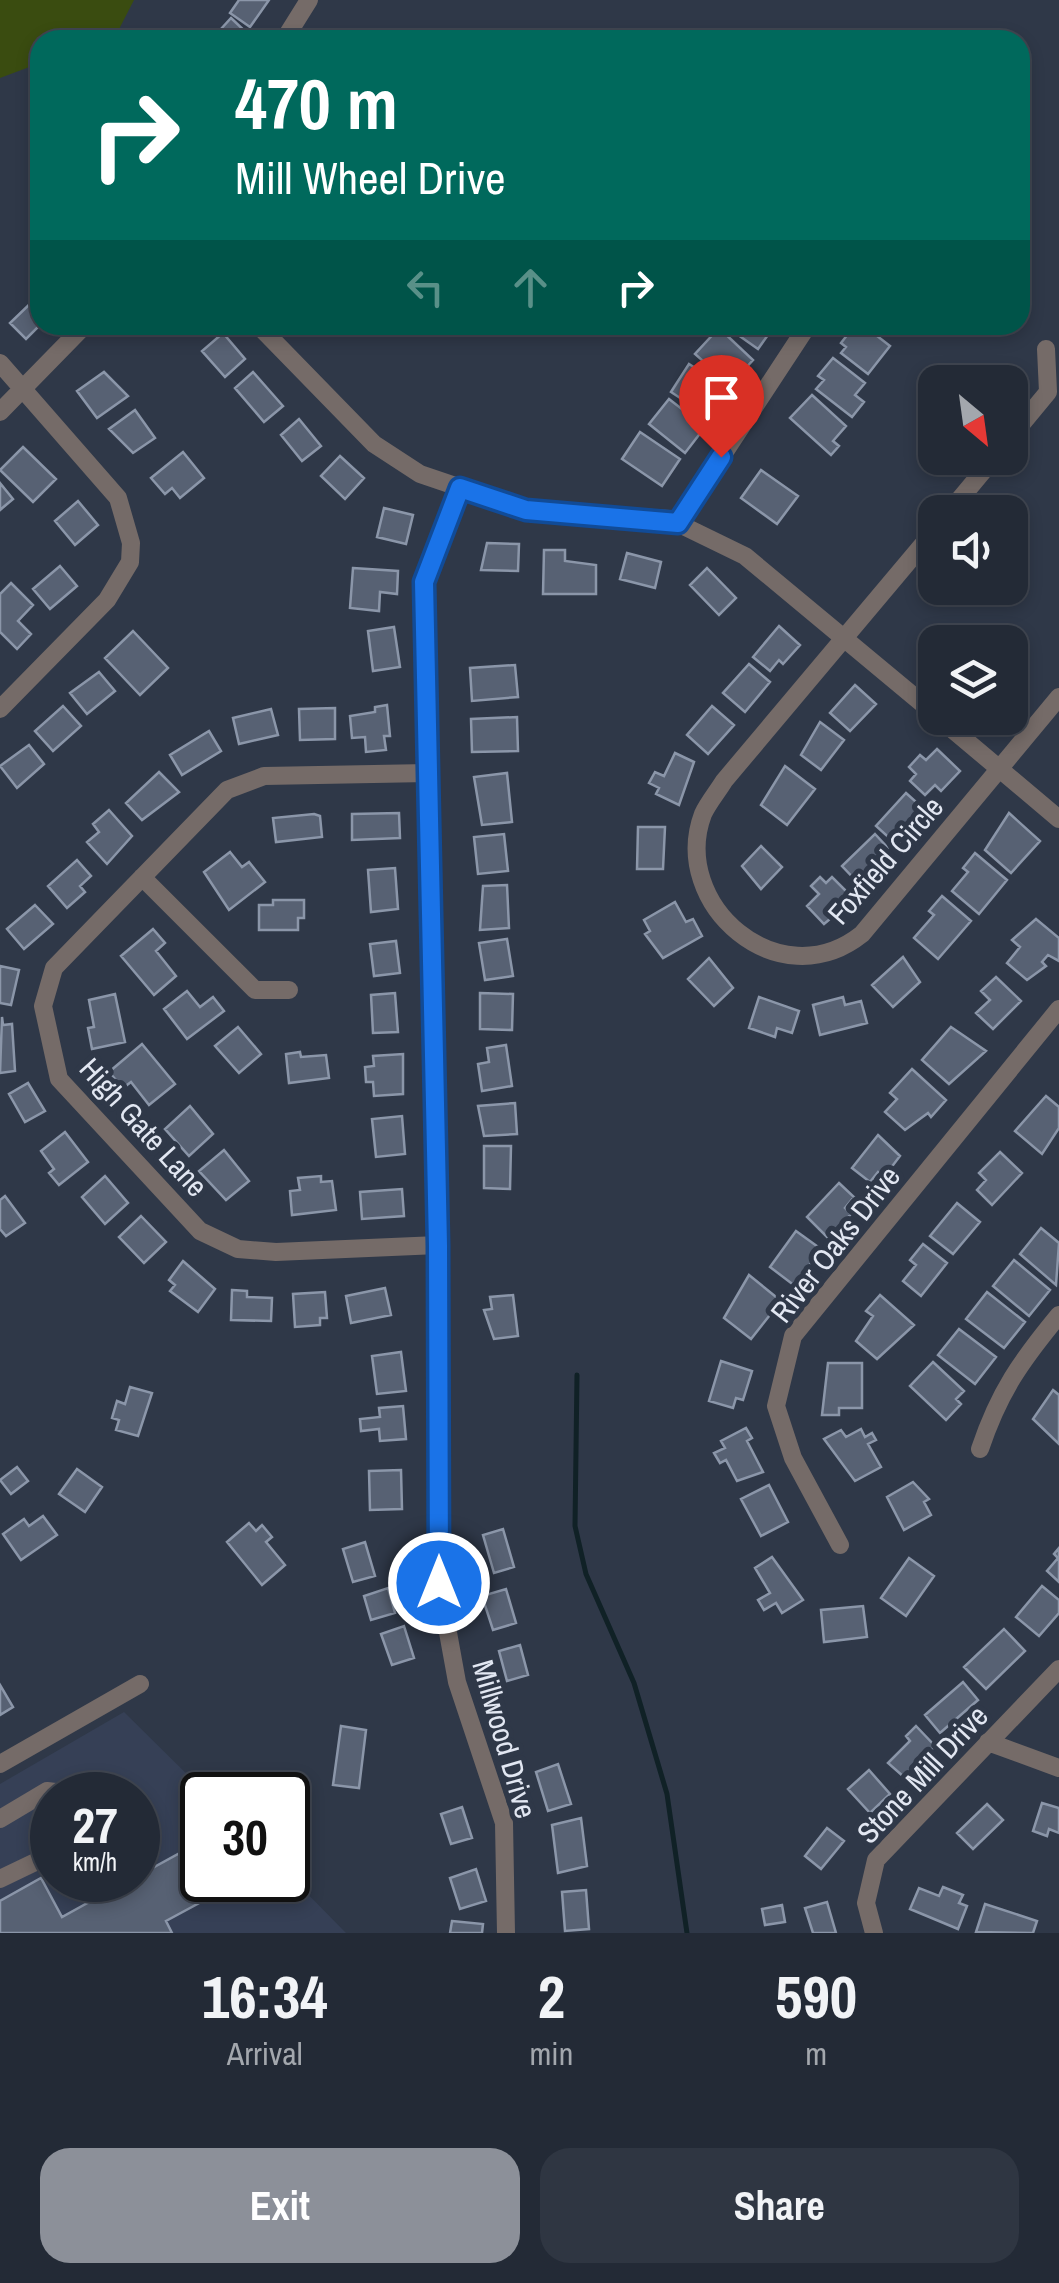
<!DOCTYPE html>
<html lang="en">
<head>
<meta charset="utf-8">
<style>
  body { margin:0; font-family:"Archivo Narrow",sans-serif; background:#2f3642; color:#f1f3f6; height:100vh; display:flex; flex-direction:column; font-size:38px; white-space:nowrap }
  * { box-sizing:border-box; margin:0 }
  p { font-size:32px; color:#a3a7ad }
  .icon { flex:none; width:55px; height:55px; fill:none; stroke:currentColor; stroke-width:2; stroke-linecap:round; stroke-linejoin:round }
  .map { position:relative; height:1933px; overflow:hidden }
  .sheet { display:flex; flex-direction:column; background:#232a36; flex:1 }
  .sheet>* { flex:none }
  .hud { position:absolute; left:30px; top:30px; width:1000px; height:305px; border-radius:30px; box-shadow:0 5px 15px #0003,0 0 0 2px #404651; background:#00695c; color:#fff; overflow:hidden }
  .needle { width:65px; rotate:151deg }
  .buttons { position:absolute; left:918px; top:365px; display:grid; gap:20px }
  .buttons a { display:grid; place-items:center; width:110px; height:110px; border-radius:20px; background:#232a36; box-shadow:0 5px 15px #0003,0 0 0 2px #404651; font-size:50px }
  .speed { position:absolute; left:30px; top:1772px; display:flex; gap:20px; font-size:50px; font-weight:700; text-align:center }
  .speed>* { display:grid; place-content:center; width:130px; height:130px; border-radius:50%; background:#232a36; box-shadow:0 5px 15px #0003,0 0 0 2px #404651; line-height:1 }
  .speed small { font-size:25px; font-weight:400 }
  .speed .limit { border:5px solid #111; border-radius:15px; background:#fff; color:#111 }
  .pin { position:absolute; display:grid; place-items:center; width:85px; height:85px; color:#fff; margin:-102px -42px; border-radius:50% 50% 50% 0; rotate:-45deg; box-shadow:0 0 10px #0007 }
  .pin .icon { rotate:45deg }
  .me { position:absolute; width:110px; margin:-55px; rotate:0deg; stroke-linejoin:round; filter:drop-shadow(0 0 8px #0008) }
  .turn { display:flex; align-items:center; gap:35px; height:210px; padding:0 40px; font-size:45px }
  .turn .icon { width:130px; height:130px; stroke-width:2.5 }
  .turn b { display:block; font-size:70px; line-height:85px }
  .lanes { display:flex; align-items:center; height:95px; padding:0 40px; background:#0003; justify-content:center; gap:50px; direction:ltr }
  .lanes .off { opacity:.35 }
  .eta { display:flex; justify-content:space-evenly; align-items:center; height:170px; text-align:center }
  .eta b { font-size:60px; font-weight:800; line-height:70px }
  .button { display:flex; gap:20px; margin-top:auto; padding:20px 40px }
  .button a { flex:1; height:115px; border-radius:30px; background:#8c9099; color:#fff; font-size:40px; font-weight:800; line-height:115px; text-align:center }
  .button a+a { background:#2f3642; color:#f1f3f6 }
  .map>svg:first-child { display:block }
  .built { fill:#364056; fill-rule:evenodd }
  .green { fill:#3a4c10 }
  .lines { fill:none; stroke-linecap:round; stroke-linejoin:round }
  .stream { stroke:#102126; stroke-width:5 }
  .building { fill:#576173; stroke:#8b96a9; stroke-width:2.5 }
  .minor { stroke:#756b68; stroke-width:18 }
  .route-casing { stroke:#114b97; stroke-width:25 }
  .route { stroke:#1a73e8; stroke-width:18 }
  .labels { text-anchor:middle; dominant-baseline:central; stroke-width:10; stroke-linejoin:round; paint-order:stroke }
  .street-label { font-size:30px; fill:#e2e7f2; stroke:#2f3848 }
</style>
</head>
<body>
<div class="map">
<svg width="1059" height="1933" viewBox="0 0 1059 1933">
  <rect width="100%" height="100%" fill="#2f3848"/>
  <path class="built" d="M 124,1712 L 208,1795 L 202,1795 L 202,1880 L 288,1880 L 288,1874 L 346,1933 L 0,1933 L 0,1784 ZM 52,1795 L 138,1795 L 138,1880 L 52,1880 Z"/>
  <path class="green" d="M 0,0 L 134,0 L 116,35 L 103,40 L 40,40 L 40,63 L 0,78 Z"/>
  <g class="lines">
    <path class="stream" d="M 577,1375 L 575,1526 L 586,1574 L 634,1683 L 667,1794 L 687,1933"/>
  </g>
  <path class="building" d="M 239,0 L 269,0 L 250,27 L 230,13 Z
    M 231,18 L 249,35 L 244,40 L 211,40 Z
    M 34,300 L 40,305 L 40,325 L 26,339 L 10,323 Z
    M 724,325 L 775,325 L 758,349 Z
    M 855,325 L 863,325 L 890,346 L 868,374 L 841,353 L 846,347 L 841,343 Z
    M 719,328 L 753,360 L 730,385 L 695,354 Z
    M 223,333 L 245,359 L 225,377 L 202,351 Z
    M 833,358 L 865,383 L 855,395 L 864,402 L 852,417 L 816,389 L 824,380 L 818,376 Z
    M 689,364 L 732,391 L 712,419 L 671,392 Z
    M 104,372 L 128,396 L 97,418 L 77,391 Z
    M 253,372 L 283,406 L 264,422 L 235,388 Z
    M 812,395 L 846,426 L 833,441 L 839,446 L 831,455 L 790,418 Z
    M 669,399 L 705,427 L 685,453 L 649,424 Z
    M 135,410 L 155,438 L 133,453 L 109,429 Z
    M 299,419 L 321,446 L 302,461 L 281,435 Z
    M 640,432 L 680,459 L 662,486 L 622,459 Z
    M 23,447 L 56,479 L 33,502 L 0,470 Z
    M 183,452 L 204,478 L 180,498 L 172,488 L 165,494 L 151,478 Z
    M 340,456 L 364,478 L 345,499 L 321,476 Z
    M 761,470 L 798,496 L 777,524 L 741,498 Z
    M 0,483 L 13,499 L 0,510 Z
    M 78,501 L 98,525 L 75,545 L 55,521 Z
    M 384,508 L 413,515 L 406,544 L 377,537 Z
    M 487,543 L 519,544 L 518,571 L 481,570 Z
    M 544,550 L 565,550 L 565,561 L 596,565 L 596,594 L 543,594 Z
    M 627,553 L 661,562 L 655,588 L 620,579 Z
    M 60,566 L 77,586 L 50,609 L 33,589 Z
    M 353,568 L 398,571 L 397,594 L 380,592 L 379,611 L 350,608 Z
    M 707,568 L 736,598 L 719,615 L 690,585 Z
    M 11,583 L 33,605 L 18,621 L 31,634 L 17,649 L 0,632 L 0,594 Z
    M 779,626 L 800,645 L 783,664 L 779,660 L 770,671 L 753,657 Z
    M 394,627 L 400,667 L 373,671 L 368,631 Z
    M 133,631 L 168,668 L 140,695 L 105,658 Z
    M 749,664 L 770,682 L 745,712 L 723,693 Z
    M 515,665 L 518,697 L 472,701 L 470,668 Z
    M 99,672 L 115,691 L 87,714 L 70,693 Z
    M 855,685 L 876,704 L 850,731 L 830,713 Z
    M 387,705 L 390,736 L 384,736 L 386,750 L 366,752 L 365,737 L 352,738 L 350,716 L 375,712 L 375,707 Z
    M 63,706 L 81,726 L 53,751 L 35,731 Z
    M 712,706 L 734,725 L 708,754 L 687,735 Z
    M 335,708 L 335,739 L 300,740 L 299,709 Z
    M 271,709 L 278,735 L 239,744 L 233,718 Z
    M 517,717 L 518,751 L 472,752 L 471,719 Z
    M 820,722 L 844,740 L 821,770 L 801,755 Z
    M 209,731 L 221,751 L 182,775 L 170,755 Z
    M 29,745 L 44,764 L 17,788 L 0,766 Z
    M 937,749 L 960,771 L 941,791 L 935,785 L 925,795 L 910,781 L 916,774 L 909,767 L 920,755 L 926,760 Z
    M 675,753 L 694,762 L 679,805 L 656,794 L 659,788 L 649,783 L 655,772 L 664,776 Z
    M 785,766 L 815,789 L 787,825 L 761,805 Z
    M 159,772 L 179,792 L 142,820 L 126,803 Z
    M 507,773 L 512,822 L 482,825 L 474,777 Z
    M 906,793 L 924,809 L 911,824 L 917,830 L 896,844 L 876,826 Z
    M 109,810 L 132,836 L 107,864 L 87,842 L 99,832 L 93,824 Z
    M 399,813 L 400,838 L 352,840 L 352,814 Z
    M 1009,813 L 1040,841 L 1011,873 L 985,850 Z
    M 314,814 L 320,816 L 322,837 L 276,842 L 273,818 Z
    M 638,827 L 665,827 L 663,869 L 637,869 Z
    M 504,834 L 508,871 L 478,874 L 474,837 Z
    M 875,834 L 888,848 L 878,858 L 886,867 L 862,887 L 842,866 Z
    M 761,846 L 782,867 L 761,889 L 742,866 Z
    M 230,852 L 242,867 L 249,862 L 265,882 L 229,910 L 204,872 Z
    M 975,853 L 1007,880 L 979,914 L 952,891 L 968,872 L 963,868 Z
    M 77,860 L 91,876 L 80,886 L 85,892 L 67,908 L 48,886 Z
    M 395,868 L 398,909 L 371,912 L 368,870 Z
    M 820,877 L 826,883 L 832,877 L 854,899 L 824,924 L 807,906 L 819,894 L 811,886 Z
    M 507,885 L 509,928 L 480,930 L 483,886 Z
    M 942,896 L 971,921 L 938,959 L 914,938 L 934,915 L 929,911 Z
    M 273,900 L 304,900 L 304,918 L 298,918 L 298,930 L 259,930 L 259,905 L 273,905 Z
    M 675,902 L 686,922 L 693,919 L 702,936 L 663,958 L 645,934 L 650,931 L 644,920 Z
    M 35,905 L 53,924 L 24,949 L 7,929 Z
    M 1036,919 L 1059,938 L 1059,961 L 1048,955 L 1042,962 L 1046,966 L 1027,980 L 1007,963 L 1020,947 L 1012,940 Z
    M 153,929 L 165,943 L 156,951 L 176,976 L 154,995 L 121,956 Z
    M 507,939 L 513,976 L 485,980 L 479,943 Z
    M 396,941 L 400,973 L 374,976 L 370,944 Z
    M 903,957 L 920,982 L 893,1007 L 872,985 Z
    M 709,958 L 733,988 L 714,1006 L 688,979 Z
    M 0,966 L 19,970 L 11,1005 L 0,1003 Z
    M 996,977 L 1021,1001 L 993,1029 L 976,1013 L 990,1000 L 981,991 Z
    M 187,991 L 200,1007 L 213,997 L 224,1011 L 187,1039 L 164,1009 Z
    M 395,993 L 398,1032 L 373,1033 L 371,995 Z
    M 480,993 L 513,994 L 512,1030 L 480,1029 Z
    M 115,994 L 125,1042 L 92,1049 L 88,1028 L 94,1027 L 89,1000 Z
    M 759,997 L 799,1011 L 792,1033 L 777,1028 L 775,1037 L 749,1028 Z
    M 843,997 L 845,1005 L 861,1001 L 867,1023 L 820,1035 L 813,1005 Z
    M 2,1017 L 3,1025 L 12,1024 L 15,1071 L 0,1073 Z
    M 238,1027 L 261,1054 L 239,1073 L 215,1046 Z
    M 951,1027 L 986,1051 L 949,1084 L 922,1060 Z
    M 142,1044 L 175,1084 L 149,1105 L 131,1082 L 123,1088 L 109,1072 Z
    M 506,1045 L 512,1086 L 482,1091 L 478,1064 L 489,1062 L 487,1048 Z
    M 300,1052 L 301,1057 L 326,1055 L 329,1078 L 289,1083 L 286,1054 Z
    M 403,1054 L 403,1094 L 374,1096 L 373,1082 L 366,1082 L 365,1067 L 374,1066 L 373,1056 Z
    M 912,1069 L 946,1100 L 931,1117 L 928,1113 L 905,1130 L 885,1112 L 897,1099 L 890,1093 Z
    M 28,1083 L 45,1111 L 25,1122 L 9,1094 Z
    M 1046,1096 L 1059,1107 L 1059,1128 L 1042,1154 L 1015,1131 Z
    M 515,1103 L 517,1134 L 484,1136 L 478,1106 Z
    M 190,1106 L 213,1134 L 189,1156 L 165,1129 Z
    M 402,1116 L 405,1154 L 376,1157 L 372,1119 Z
    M 65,1132 L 88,1162 L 59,1185 L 49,1173 L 54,1169 L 41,1151 Z
    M 878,1135 L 900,1156 L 884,1177 L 878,1172 L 870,1182 L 852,1168 Z
    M 484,1146 L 511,1146 L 510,1189 L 484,1188 Z
    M 224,1150 L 249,1181 L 226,1200 L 199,1171 Z
    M 1000,1152 L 1022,1173 L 992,1205 L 977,1190 L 986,1180 L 979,1173 Z
    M 105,1176 L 128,1203 L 105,1224 L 82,1197 Z
    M 321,1176 L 321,1182 L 332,1181 L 336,1210 L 292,1215 L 290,1191 L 300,1190 L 298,1178 Z
    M 839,1183 L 854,1197 L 845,1208 L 851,1214 L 828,1238 L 807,1217 Z
    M 402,1189 L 404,1216 L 362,1219 L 360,1192 Z
    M 5,1196 L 25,1223 L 6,1236 L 0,1229 L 0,1200 Z
    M 957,1203 L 980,1222 L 953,1254 L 930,1236 Z
    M 141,1216 L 166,1242 L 144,1263 L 119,1237 Z
    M 1041,1228 L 1059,1243 L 1056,1285 L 1020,1254 Z
    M 796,1231 L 821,1249 L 795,1286 L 770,1267 Z
    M 923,1244 L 947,1263 L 921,1296 L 903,1281 L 916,1265 L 910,1260 Z
    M 1014,1260 L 1050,1290 L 1029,1316 L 993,1286 Z
    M 183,1261 L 215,1289 L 198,1312 L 170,1291 L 175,1285 L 169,1280 Z
    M 749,1275 L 781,1301 L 751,1339 L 724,1318 Z
    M 385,1288 L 391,1315 L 351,1323 L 346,1296 Z
    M 232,1290 L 247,1291 L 247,1297 L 272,1298 L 271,1321 L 231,1320 Z
    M 325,1292 L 327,1318 L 320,1318 L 320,1325 L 295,1327 L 293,1294 Z
    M 987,1292 L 1025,1322 L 1004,1348 L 966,1319 Z
    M 513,1295 L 518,1336 L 494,1339 L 484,1310 L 492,1309 L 490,1297 Z
    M 880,1295 L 914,1325 L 877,1359 L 856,1341 L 873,1316 L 866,1311 Z
    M 959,1329 L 996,1357 L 975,1384 L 938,1355 Z
    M 401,1352 L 406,1391 L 377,1394 L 372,1356 Z
    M 721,1361 L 752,1371 L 743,1400 L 736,1398 L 733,1408 L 709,1401 Z
    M 933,1362 L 964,1391 L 956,1399 L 961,1404 L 946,1420 L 910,1386 Z
    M 828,1363 L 862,1363 L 862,1408 L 839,1408 L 839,1415 L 822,1415 Z
    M 130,1387 L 152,1393 L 138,1436 L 116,1430 L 119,1420 L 112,1418 L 117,1401 L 125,1404 Z
    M 1053,1390 L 1059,1395 L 1059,1444 L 1033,1419 Z
    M 403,1406 L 406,1439 L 380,1441 L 379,1429 L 361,1431 L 360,1419 L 380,1417 L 379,1408 Z
    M 746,1428 L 752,1438 L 747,1441 L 763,1472 L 737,1481 L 726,1460 L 720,1463 L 714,1453 L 725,1448 L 721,1441 Z
    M 861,1429 L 865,1437 L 872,1433 L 876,1440 L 868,1444 L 881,1467 L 855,1481 L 824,1439 L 841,1430 L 846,1437 Z
    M 17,1467 L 28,1481 L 11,1494 L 0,1480 Z
    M 77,1469 L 102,1487 L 85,1512 L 59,1494 Z
    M 401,1470 L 402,1509 L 370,1510 L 369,1471 Z
    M 913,1482 L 929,1499 L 924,1502 L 931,1515 L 904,1530 L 887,1497 Z
    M 769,1485 L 788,1522 L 761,1536 L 741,1499 Z
    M 43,1516 L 57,1535 L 21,1560 L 3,1534 L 24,1519 L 29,1526 Z
    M 249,1523 L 256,1531 L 262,1525 L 272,1537 L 266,1542 L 285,1565 L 262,1585 L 227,1542 Z
    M 503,1529 L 514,1567 L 494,1573 L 483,1535 Z
    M 365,1542 L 375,1576 L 353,1582 L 343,1549 Z
    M 1059,1548 L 1059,1582 L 1047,1571 L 1058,1558 L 1054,1554 Z
    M 772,1557 L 803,1600 L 782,1613 L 776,1603 L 764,1610 L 758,1600 L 770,1593 L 755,1568 Z
    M 909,1558 L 934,1576 L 906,1616 L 881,1598 Z
    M 1042,1586 L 1059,1600 L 1059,1613 L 1039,1636 L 1016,1617 Z
    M 388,1588 L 395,1613 L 371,1620 L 364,1596 Z
    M 506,1589 L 516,1623 L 493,1630 L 482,1596 Z
    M 863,1606 L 867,1637 L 824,1642 L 821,1610 Z
    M 404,1626 L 414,1658 L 392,1665 L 381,1634 Z
    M 1004,1629 L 1025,1651 L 986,1689 L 964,1667 Z
    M 520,1645 L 528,1675 L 507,1681 L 499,1651 Z
    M 963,1682 L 978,1700 L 940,1733 L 925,1715 Z
    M 0,1685 L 13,1707 L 0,1715 Z
    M 341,1726 L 366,1730 L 359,1788 L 333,1785 Z
    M 916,1726 L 935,1746 L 904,1777 L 888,1763 L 910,1741 L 906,1736 Z
    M 558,1764 L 571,1804 L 548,1811 L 536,1772 Z
    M 869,1770 L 890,1794 L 870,1813 L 848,1789 Z
    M 1042,1803 L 1059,1808 L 1059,1833 L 1049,1829 L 1047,1836 L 1033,1831 Z
    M 987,1804 L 1003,1820 L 973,1849 L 957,1833 Z
    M 462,1807 L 472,1838 L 451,1844 L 441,1814 Z
    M 581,1818 L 587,1866 L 558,1873 L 552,1825 Z
    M 827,1828 L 844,1841 L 821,1869 L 805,1856 Z
    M 189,1848 L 214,1895 L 166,1921 L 172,1933 L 0,1933 L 0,1901 L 41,1878 L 62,1917 L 129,1880 L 138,1880 L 138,1876 Z
    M 476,1869 L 486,1901 L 460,1909 L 450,1878 Z
    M 943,1887 L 963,1895 L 959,1903 L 967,1906 L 958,1929 L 910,1909 L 919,1888 L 939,1896 Z
    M 586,1890 L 589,1929 L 565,1931 L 562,1892 Z
    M 827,1902 L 836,1933 L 813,1933 L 805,1908 Z
    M 985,1904 L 1037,1921 L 1033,1933 L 976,1932 Z
    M 782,1905 L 785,1922 L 765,1925 L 762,1909 Z
    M 452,1921 L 483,1924 L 482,1933 L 450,1933 Z"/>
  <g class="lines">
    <path class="minor" d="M 284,40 L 309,0
      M 258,325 L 374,444 L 420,474 L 526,510 L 669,519 L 745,556 L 935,714
      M 0,363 L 118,498 L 131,543 L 130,562 L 107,600 L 0,709
      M 0,412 L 85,325
      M 1010,438 L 1048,392 L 1046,349
      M 460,488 L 424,582 L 438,1245 L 439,1583 L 457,1682 L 504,1823 L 506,1933
      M 949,512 L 994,458
      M 678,523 L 808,325
      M 935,530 L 724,781 C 718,791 708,803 703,814 C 669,904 779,1000 862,934 L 1059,697
      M 939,718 L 1059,819
      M 428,773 L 264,776 L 227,790 L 54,968 L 43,1006 L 59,1079 L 200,1231 L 238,1249 L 276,1252 L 438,1245
      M 142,877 L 255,990 L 289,990
      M 980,1449 C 999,1392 1021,1361 1059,1315
      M 840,1545 L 793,1458 L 776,1406 L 793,1336 L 1059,1009
      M 988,1742 L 1059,1768
      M 0,1764 L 140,1684
      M 0,1819 L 47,1791 L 81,1795
      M 0,1879 L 52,1854
      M 874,1933 L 866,1903 L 876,1860 L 1059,1669"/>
  </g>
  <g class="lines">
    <g class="route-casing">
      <path id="route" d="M 439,1583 L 438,1245 L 424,582 L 460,488 L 526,510 L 678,523 L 721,457"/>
    </g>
    <use href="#route" class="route"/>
  </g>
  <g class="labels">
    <g class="street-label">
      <text transform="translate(885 860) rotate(-49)">Foxfield Circle</text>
      <text transform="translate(144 1127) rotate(48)">High Gate Lane</text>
      <text transform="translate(835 1244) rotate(-52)">River Oaks Drive</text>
      <text transform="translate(505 1739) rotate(74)">Millwood Drive</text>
      <text transform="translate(922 1774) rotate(-47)">Stone Mill Drive</text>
    </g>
  </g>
</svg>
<div class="buttons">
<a><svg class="needle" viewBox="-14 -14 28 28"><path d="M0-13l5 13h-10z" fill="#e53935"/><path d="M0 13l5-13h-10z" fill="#a3a7ad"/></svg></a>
<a><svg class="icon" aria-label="sound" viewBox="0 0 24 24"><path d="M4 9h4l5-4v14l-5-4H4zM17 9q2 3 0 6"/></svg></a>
<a><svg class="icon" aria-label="layers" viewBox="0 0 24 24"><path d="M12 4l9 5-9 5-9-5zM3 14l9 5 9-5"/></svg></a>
</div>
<div class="speed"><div>27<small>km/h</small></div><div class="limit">30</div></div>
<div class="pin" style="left:721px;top:457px;background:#d93025"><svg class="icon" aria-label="arrive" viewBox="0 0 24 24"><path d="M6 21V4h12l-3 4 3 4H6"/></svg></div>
<svg class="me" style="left:439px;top:1583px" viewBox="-20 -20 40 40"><circle r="17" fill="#1a73e8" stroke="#fff" stroke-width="3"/><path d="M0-11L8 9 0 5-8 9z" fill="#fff"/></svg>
<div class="hud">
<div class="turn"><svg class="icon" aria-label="right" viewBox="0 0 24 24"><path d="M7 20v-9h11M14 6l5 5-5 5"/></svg><div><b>470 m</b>Mill Wheel Drive</div></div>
<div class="lanes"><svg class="icon off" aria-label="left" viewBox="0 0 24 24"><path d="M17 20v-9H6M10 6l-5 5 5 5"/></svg><svg class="icon off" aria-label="ahead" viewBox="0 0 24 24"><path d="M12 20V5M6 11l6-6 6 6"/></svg><svg class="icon" aria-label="right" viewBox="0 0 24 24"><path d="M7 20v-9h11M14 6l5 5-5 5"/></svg></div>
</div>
</div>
<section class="sheet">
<div class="eta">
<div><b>16:34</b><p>Arrival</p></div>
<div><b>2</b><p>min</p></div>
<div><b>590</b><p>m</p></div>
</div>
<div class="button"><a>Exit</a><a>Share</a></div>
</section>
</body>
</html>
